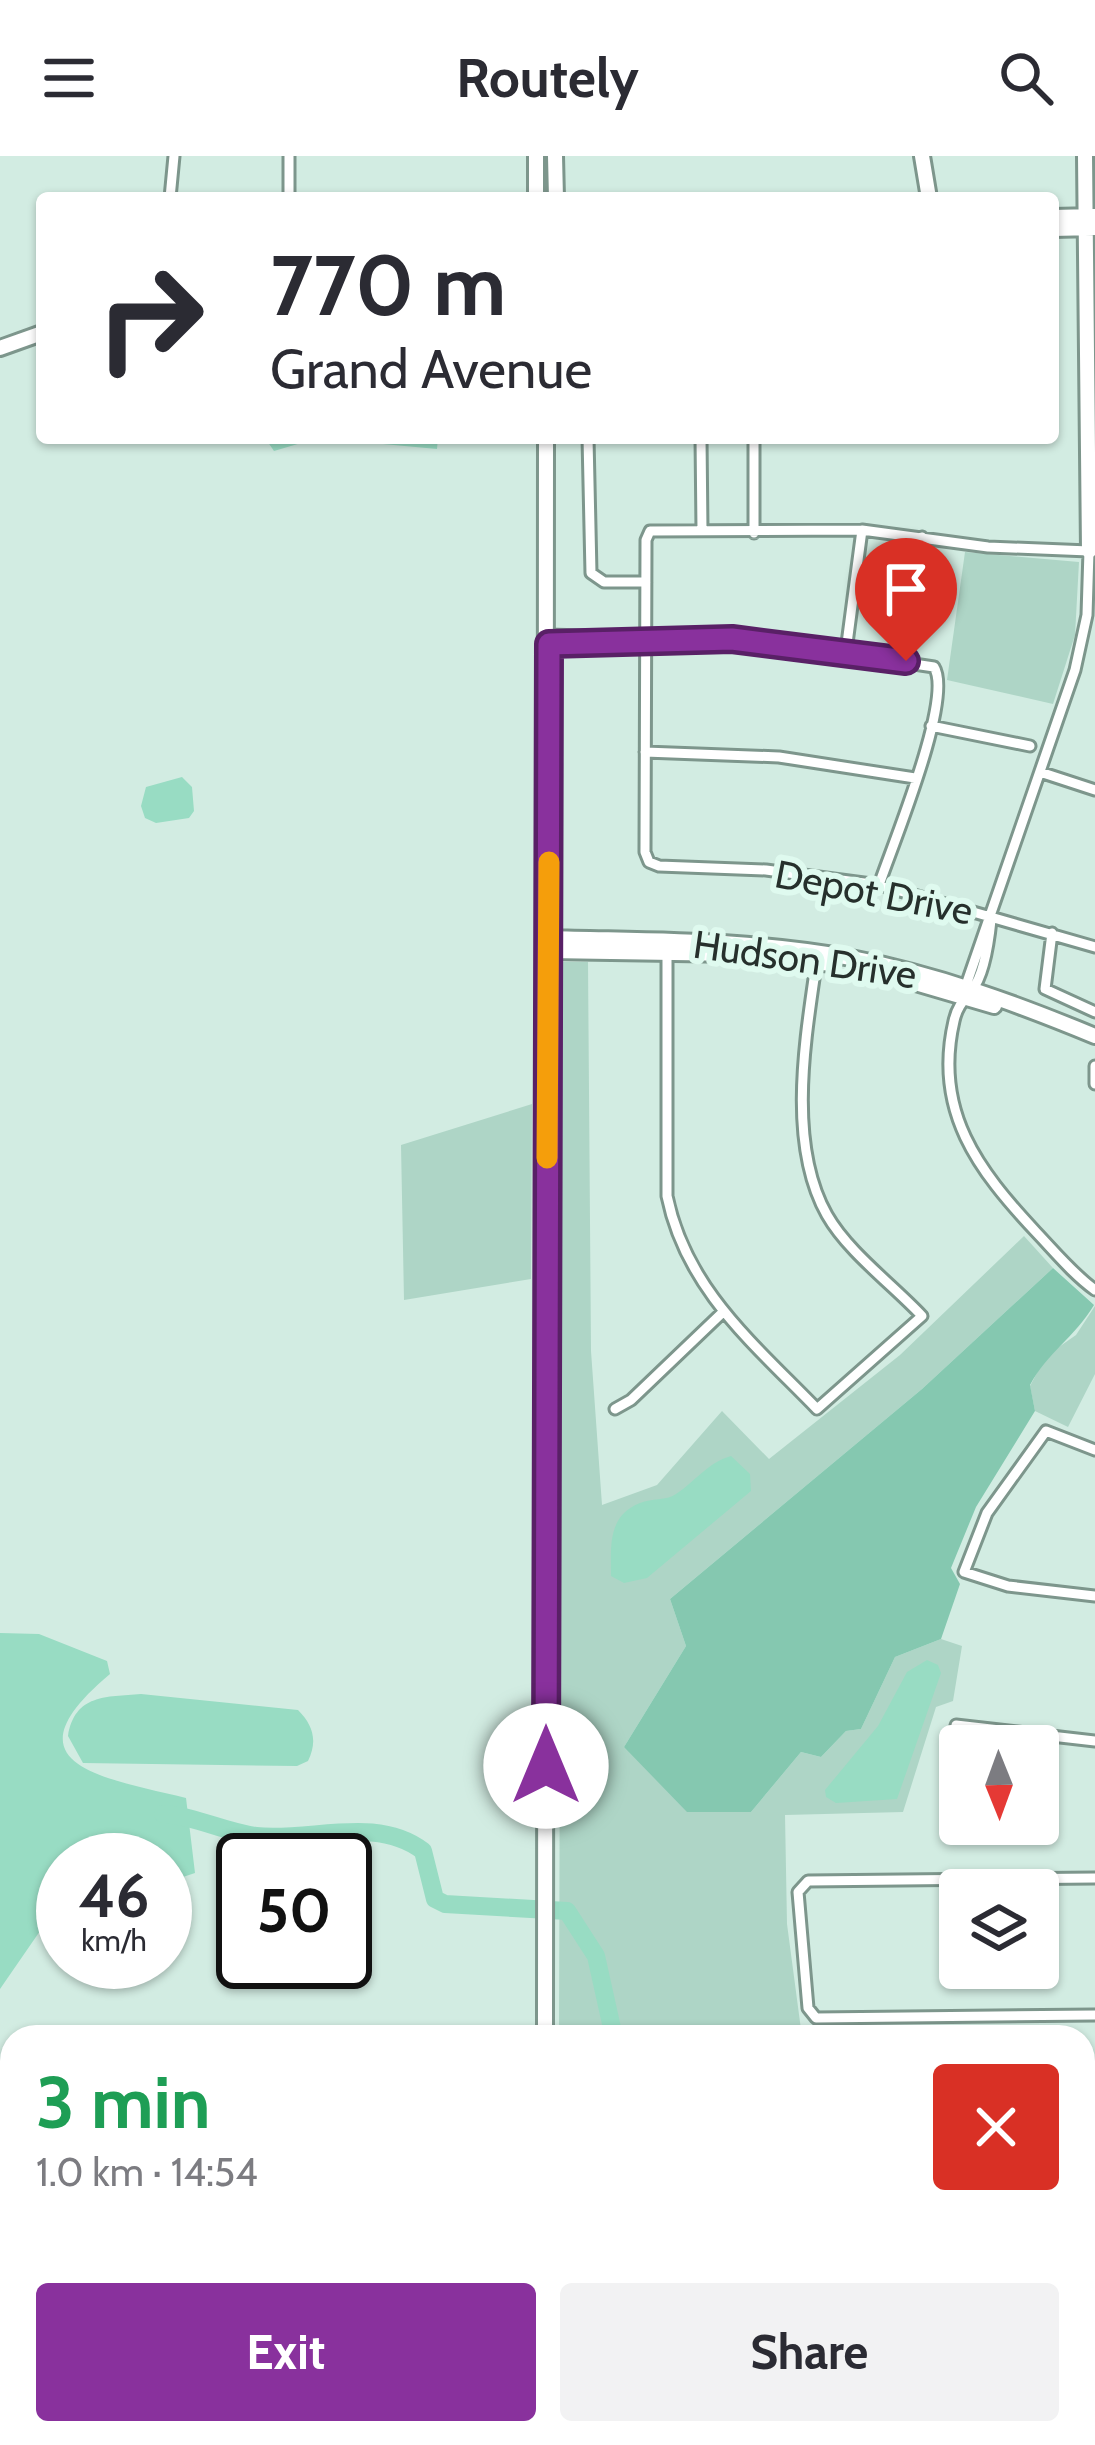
<!DOCTYPE html>
<html lang="en">
<head>
<meta charset="utf-8">
<style>
  body { margin:0; font-family:Cabin,sans-serif; background:#f2f2f3; color:#2b2b33; height:100vh; display:flex; flex-direction:column; font-size:45px; white-space:nowrap }
  * { box-sizing:border-box; margin:0 }
  p { font-size:39px; color:#7c7c81 }
  .icon { flex:none; width:66px; height:66px; fill:none; stroke:currentColor; stroke-width:2; stroke-linecap:round; stroke-linejoin:round }
  .map { position:relative; flex:1; overflow:hidden }
  .side { position:absolute; left:0px; top:1869px; width:1095px; height:420px; display:flex; flex-direction:column; background:#fff; border-radius:36px 36px 0 0; box-shadow:0 3px 9px #0004 }
  .side>* { flex:none }
  .hud { position:absolute; left:36px; top:36px; width:1023px; height:252px; border-radius:12px; box-shadow:0 3px 9px #0004; background:#fff; color:#2b2b33; overflow:hidden }
  .needle { width:78px; rotate:179deg }
  .fabs { position:absolute; left:939px; top:1569px; display:grid; gap:24px }
  .fabs a { display:grid; place-items:center; width:120px; height:120px; border-radius:12px; background:#fff; box-shadow:0 3px 9px #0004; font-size:60px }
  .speed { position:absolute; left:36px; top:1677px; display:flex; gap:24px; font-size:60px; font-weight:700; text-align:center }
  .speed>* { display:grid; place-content:center; width:156px; height:156px; border-radius:50%; background:#fff; box-shadow:0 3px 9px #0004; line-height:1 }
  .speed small { font-size:30px; font-weight:400 }
  .speed .limit { border:6px solid #111; border-radius:18px; background:#fff; color:#111 }
  .pin { position:absolute; display:grid; place-items:center; width:102px; height:102px; color:#fff; margin:-123px -51px; border-radius:50% 50% 50% 0; rotate:-45deg; box-shadow:0 0 12px #0007 }
  .pin .icon { rotate:45deg }
  .me { position:absolute; width:132px; margin:-66px; rotate:0deg; stroke-linejoin:round; filter:drop-shadow(0 0 9px #0008) }
  .turn { display:flex; align-items:center; gap:42px; height:252px; padding:0 36px; font-size:54px }
  .turn .icon { width:156px; height:156px; stroke-width:2.5 }
  .turn b { display:block; font-size:84px; line-height:102px }
  .round { display:grid; place-items:center; flex:none; width:126px; height:126px; border-radius:12px; background:#f2f2f3 }
  .summary { display:flex; align-items:center; justify-content:space-between; height:204px; padding:0 36px }
  h1 { font-size:72px; font-weight:800; line-height:90px; color:#1e9e55 }
  .cta { display:flex; gap:24px; margin-top:auto; padding:24px 36px }
  .cta a { flex:1; height:138px; border-radius:12px; background:#89319d; color:#fff; font-size:48px; font-weight:800; line-height:138px; text-align:center }
  .cta a+a { background:#f2f2f3; color:#2b2b33 }
  header { display:flex; justify-content:space-between; align-items:center; height:156px; padding:0 36px; background:#fff; font-size:54px; font-weight:800 }
  .map>svg:first-child { display:block }
  .green { fill:#aed5c6 }
  .forest { fill:#85c8b0 }
  .water { fill:#98dcc3 }
  .lines { fill:none; stroke-linecap:round; stroke-linejoin:round }
  .river { stroke:#98dcc3; stroke-width:18 }
  .street-casing { stroke:#7d968c; stroke-width:15 }
  .secondary-casing { stroke:#7d968c; stroke-width:20 }
  .street { stroke:#fff; stroke-width:9 }
  .secondary { stroke:#fff; stroke-width:14 }
  .route-casing { stroke:#592066; stroke-width:30 }
  .route { stroke:#89319d; stroke-width:21 }
  .slow { stroke:#f59e0b; stroke-width:21 }
  .labels { text-anchor:middle; dominant-baseline:central; stroke-width:12; stroke-linejoin:round; paint-order:stroke }
  .street-label { font-size:39px; fill:#26302c; stroke:#dffaef }
</style>
</head>
<body>
<header><svg class="icon" aria-label="menu" viewBox="0 0 24 24"><path d="M4 6h16M4 12h16M4 18h16"/></svg>Routely<svg class="icon" aria-label="search" viewBox="0 0 24 24"><circle cx="10" cy="10" r="6"/><path d="M15 15l6 6"/></svg></header>
<div class="map">
<svg width="1095" height="2289" viewBox="0 0 1095 2289">
  <rect width="100%" height="100%" fill="#d2ece2"/>
  <path class="green" d="M 965,396 L 1079,406 L 1075,479 L 1053,548 L 947,524 Z
    M 562,806 L 588,806 L 591,1195 L 602,1349 L 657,1329 L 722,1255 L 769,1303 L 900,1199 L 1024,1080 L 1053,1112 L 922,1233 L 670,1443 L 686,1490 L 624,1591 L 751,1656 L 801,1596 L 821,1601 L 846,1575 L 861,1573 L 895,1501 L 941,1483 L 962,1490 L 953,1545 L 936,1551 L 903,1656 L 785,1659 L 787,1768 L 802,1881 L 559,1881 Z
    M 532,948 L 531,1123 L 404,1144 L 401,989 Z
    M 1095,1150 L 1095,1218 L 1068,1271 L 1035,1255 L 1030,1230 L 1046,1200 L 1076,1179 Z"/>
  <path class="forest" d="M 1053,1112 L 1094,1149 C 1075,1181 1047,1197 1030,1229 L 1035,1255 L 976,1351 L 951,1412 L 960,1428 L 941,1483 L 895,1501 L 861,1573 L 846,1575 L 821,1601 L 801,1596 L 751,1656 L 687,1656 L 624,1591 L 686,1490 L 670,1443 L 922,1233 Z"/>
  <path class="water" d="M 265,282 L 438,282 L 437,293 L 318,282 L 274,295 Z
    M 182,621 L 192,631 L 194,655 L 189,662 L 156,667 L 145,662 L 141,650 L 146,631 Z
    M 731,1300 L 750,1318 L 751,1335 L 647,1422 L 624,1427 L 611,1420 C 611,1391 607,1360 640,1347 C 652,1342 666,1345 676,1338 C 696,1325 707,1307 731,1300 Z
    M 0,1477 L 39,1478 L 107,1505 L 110,1518 C 0,1610 106,1622 186,1642 L 195,1717 L 165,1727 L 165,1704 L 63,1704 L 63,1758 L 49,1762 L 0,1833 Z
    M 927,1504 L 938,1509 L 941,1517 L 897,1643 L 836,1647 L 826,1641 L 825,1634 L 878,1570 L 907,1516 Z
    M 141,1538 L 298,1554 C 313,1569 318,1585 308,1605 L 297,1610 L 83,1607 L 68,1580 C 75,1538 106,1541 141,1538 Z"/>
  <g class="lines">
    <path class="river" d="M 163,1658 C 196,1660 224,1676 256,1680 C 311,1686 376,1659 423,1695 L 435,1743 L 445,1748 L 567,1755 L 596,1800 L 614,1881
      M 917,2277 L 929,2289
      M 987,2277 L 1019,2289
      M 957,2289 L 971,2277"/>
    <g class="street-casing">
      <path id="street" d="M 289,0 L 289,42
        M 170,42 L 174,0
        M 588,282 L 591,417 L 604,426 L 646,426
        M 701,282 L 702,374
        M 754,282 L 754,377
        M 1089,395 L 988,391 L 862,374 L 650,375 L 646,384 L 645,696 L 649,706 L 659,710 L 766,714 L 879,729 L 1095,791
        M 549,479 L 759,485 L 934,511 C 954,542 892,690 879,729
        M 549,488 L 639,484
        M 846,495 L 862,374
        M 906,505 L 922,381
        M 931,570 L 1030,590
        M 645,596 L 779,601 L 915,622
        M 1040,616 L 1095,634
        M 991,764 C 989,784 984,819 972,834 C 963,845 957,851 954,865 C 933,955 978,1014 1036,1076 C 1055,1096 1073,1118 1095,1134
        M 1052,777 L 1045,833 L 1095,856
        M 667,797 L 667,1040 C 686,1133 754,1188 817,1253 L 922,1160 C 893,1129 848,1096 827,1059 C 786,986 806,880 817,802
        M 964,835 L 1075,514 L 1087,459 L 1089,395
        M 1095,910 L 1095,928
        M 615,1253 L 631,1244 L 723,1156
        M 1095,1294 L 1046,1275 L 987,1357 L 964,1416 L 1008,1430 L 1095,1440
        M 956,1569 L 1095,1585
        M 1095,1722 L 808,1725 L 798,1736 L 808,1852 L 816,1862 L 1095,1859
        M 1083,1995 L 1095,1995
        M 647,2277 L 648,2289"/>
    </g>
    <g class="secondary-casing">
      <path id="secondary" d="M 536,0 L 536,42
        M 555,0 L 556,42
        M 922,0 L 929,42
        M 1085,0 L 1089,395
        M 1053,61 L 1095,60
        M 1053,73 L 1095,72
        M 0,192 L 42,177
        M 550,782 C 650,785 751,783 851,802 C 936,818 1015,847 1095,880
        M 549,795 L 736,798
        M 758,800 L 832,808
        M 912,826 L 994,850
        M 545,1881 L 546,282
        M 543,2289 L 543,2277"/>
    </g>
    <use href="#street" class="street"/>
    <use href="#secondary" class="secondary"/>
  </g>
  <g class="lines">
    <g class="route-casing">
      <path id="route" d="M 546,1610 L 549,488 L 732,483 L 906,505"/>
    </g>
    <use href="#route" class="route"/>
    <path class="slow" d="M 547,1002 L 549,706"/>
  </g>
  <g class="labels">
    <g class="street-label">
      <text transform="translate(874 736) rotate(11)">Depot Drive</text>
      <text transform="translate(805 803) rotate(8)">Hudson Drive</text>
    </g>
  </g>
</svg>
<div class="fabs">
<a><svg class="needle" viewBox="-14 -14 28 28"><path d="M0-13l5 13h-10z" fill="#e53935"/><path d="M0 13l5-13h-10z" fill="#7c7c81"/></svg></a>
<a><svg class="icon" aria-label="layers" viewBox="0 0 24 24"><path d="M12 4l9 5-9 5-9-5zM3 14l9 5 9-5"/></svg></a>
</div>
<div class="speed"><div>46<small>km/h</small></div><div class="limit">50</div></div>
<div class="pin" style="left:906px;top:505px;background:#d93025"><svg class="icon" aria-label="arrive" viewBox="0 0 24 24"><path d="M6 21V4h12l-3 4 3 4H6"/></svg></div>
<svg class="me" style="left:546px;top:1610px" viewBox="-20 -20 40 40"><circle r="19" fill="#fff"/><path d="M0-13L10 11 0 6-10 11z" fill="#89319d"/></svg>
<div class="hud">
<div class="turn"><svg class="icon" aria-label="right" viewBox="0 0 24 24"><path d="M7 20v-9h11M14 6l5 5-5 5"/></svg><div><b>770 m</b>Grand Avenue</div></div>
</div>
<section class="side">
<div class="summary"><div><h1>3 min</h1><p>1.0 km · 14:54</p></div><a class="round" style="background:#d93025;color:#fff"><svg class="icon" aria-label="close" viewBox="0 0 24 24"><path d="M6 6l12 12M18 6L6 18"/></svg></a></div>
<div class="cta"><a>Exit</a><a>Share</a></div>
</section>
</div>
</body>
</html>
